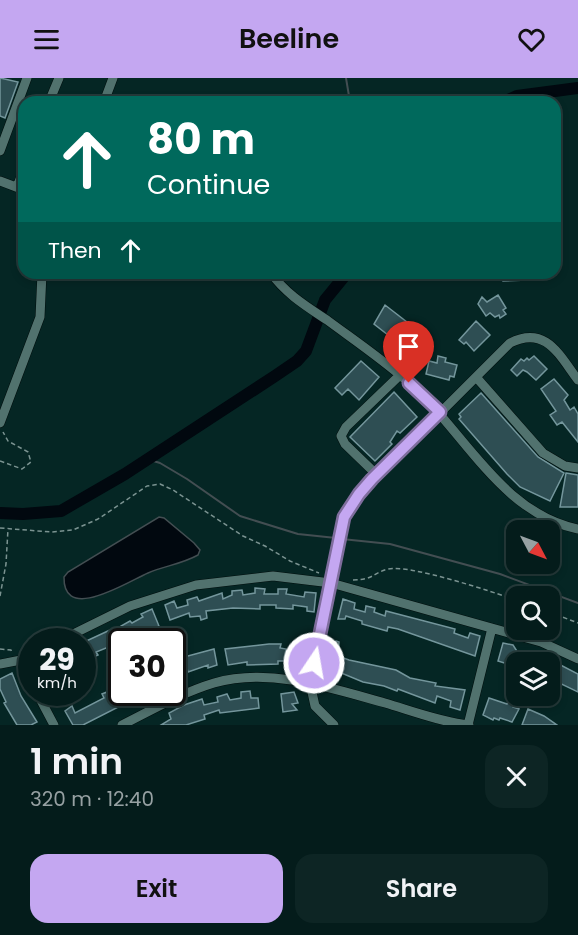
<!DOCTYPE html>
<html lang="en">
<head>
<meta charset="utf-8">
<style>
  body { margin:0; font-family:Poppins,sans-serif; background:#0d2524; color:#f1f3f6; height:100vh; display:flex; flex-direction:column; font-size:22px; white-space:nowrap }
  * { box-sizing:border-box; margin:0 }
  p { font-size:20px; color:#97a1a3 }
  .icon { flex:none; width:33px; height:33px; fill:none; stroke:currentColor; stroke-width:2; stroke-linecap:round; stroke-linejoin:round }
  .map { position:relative; height:647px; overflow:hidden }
  .side { display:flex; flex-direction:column; background:#041c1b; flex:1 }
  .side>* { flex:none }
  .guide { position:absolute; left:18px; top:18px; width:543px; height:183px; border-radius:18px; box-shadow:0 3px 9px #0003,0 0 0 2px #253a3a; background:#00695c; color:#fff; overflow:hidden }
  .needle { width:39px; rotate:131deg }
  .buttons { position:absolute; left:506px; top:442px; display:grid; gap:12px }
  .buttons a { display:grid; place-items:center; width:54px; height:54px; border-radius:12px; background:#041c1b; box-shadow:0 3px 9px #0003,0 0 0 2px #253a3a; font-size:30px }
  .speed { position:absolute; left:18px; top:550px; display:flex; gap:12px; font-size:30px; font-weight:700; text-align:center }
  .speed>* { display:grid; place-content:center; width:78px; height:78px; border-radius:50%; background:#041c1b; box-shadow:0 3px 9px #0003,0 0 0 2px #253a3a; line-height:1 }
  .speed small { font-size:15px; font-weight:400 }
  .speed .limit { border:3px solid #111; border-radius:9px; background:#fff; color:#111 }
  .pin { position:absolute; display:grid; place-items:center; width:51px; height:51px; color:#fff; margin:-62px -26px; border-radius:50% 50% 50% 0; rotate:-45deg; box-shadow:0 0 6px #0007 }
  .pin .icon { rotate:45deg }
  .me { position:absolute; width:66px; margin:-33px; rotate:12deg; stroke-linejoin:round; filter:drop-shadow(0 0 4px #0008) }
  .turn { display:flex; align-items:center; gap:21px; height:126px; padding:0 30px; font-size:27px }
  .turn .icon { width:78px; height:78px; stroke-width:2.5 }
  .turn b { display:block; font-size:42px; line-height:51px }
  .then { display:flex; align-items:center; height:57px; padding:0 30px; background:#0003; gap:12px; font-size:22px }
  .round { display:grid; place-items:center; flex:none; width:63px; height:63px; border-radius:18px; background:#0d2524 }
  .summary { display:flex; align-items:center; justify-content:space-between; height:102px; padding:0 30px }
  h1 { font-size:36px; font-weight:600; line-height:45px }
  .button { display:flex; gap:12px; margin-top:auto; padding:12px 30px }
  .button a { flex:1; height:69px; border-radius:18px; background:#c4a7f1; color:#111; font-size:24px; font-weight:600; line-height:69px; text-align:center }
  .button a+a { background:#0d2524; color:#f1f3f6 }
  header { display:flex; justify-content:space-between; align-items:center; height:78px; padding:0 30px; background:#c4a7f1; color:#111; font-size:27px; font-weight:600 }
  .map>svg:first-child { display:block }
  .water { fill:#01080f; stroke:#434e52; stroke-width:1.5 }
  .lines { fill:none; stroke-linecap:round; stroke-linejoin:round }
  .stream { stroke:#434e52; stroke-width:2 }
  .river { stroke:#01080f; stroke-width:12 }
  .building { fill:#2e4e53; stroke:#74969c; stroke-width:1.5 }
  .minor-casing { stroke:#000e0d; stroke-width:10 }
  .path { stroke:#7b9391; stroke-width:1.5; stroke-dasharray:4.5 3; stroke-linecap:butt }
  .minor { stroke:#51726e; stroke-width:9 }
  .route-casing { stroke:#7f6d9d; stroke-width:15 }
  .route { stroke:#c4a7f1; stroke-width:10 }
</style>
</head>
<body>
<header><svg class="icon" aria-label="menu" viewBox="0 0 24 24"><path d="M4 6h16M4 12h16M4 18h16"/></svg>Beeline<svg class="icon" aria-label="heart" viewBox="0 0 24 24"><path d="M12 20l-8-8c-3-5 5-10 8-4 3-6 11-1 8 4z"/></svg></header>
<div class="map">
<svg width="578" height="647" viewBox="0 0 578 647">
  <rect width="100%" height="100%" fill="#052624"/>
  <path class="water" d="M 159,439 L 164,440 L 194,465 L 200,472 L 198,477 C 182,486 164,488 148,495 C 129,503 63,546 64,499 L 68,494 Z"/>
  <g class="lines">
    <path class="stream" d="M 346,0 L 350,24
      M 147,381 L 160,385 L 187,401 L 240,438 L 298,456 L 336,460
      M 342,461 L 390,466 L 500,496 L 578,525"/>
    <path class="river" d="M 504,24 L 517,18 L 578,10
      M 0,435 L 23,436 L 61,433 L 125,396 L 275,298 L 297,283 L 306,273 L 325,222 L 347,195"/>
  </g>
  <path class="building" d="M 0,0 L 18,4 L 5,40 L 0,38 Z
    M 502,195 L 527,195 L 527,202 L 503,203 Z
    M 498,217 L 506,230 L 503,232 L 506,236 L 500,240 L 499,237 L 495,239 L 490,235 L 486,238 L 478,226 L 482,219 L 487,224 Z
    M 385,227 L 430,262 L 422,272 L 419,268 L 413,275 L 399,262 L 404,257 L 394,249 L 388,257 L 374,246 Z
    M 476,243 L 490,257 L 474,273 L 466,264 L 464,266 L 459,262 Z
    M 438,278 L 446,280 L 445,284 L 457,287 L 454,299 L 450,298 L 449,302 L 426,296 L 429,283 L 437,285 Z
    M 534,278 L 547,291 L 536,302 L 527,294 L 523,292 L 517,298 L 511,292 L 521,281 L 524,283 L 527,280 L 529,282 Z
    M 361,283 L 379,299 L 359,322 L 348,311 L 342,317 L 335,310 Z
    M 554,301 L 568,317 L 564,322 L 570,332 L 574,329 L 578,336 L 578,364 L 562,344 L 557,347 L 550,337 L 556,333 L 541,311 Z
    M 394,314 L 417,339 L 400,355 L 397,353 L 390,364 L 392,366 L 375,383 L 350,359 Z
    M 481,315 L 538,379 L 564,395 L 550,423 L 520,409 L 507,396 L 459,341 L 461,339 L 459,336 Z
    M 566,395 L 578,397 L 578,429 L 560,429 Z
    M 255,510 L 265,511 L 264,516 L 278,516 L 278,511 L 287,511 L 286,516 L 304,519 L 305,514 L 316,515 L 314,534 L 307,533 L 307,529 L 293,527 L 293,531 L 276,530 L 276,527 L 260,527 L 260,531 L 233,530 L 206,533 L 207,540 L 201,542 L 200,538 L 190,539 L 189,535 L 170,542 L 165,527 L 174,523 L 177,530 L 188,527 L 187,522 L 197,519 L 199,523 L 222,515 L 223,521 L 232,517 L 232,513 L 242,512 L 243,517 L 255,515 Z
    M 343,521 L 355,525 L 354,531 L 365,534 L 366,528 L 375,530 L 374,534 L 385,538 L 386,533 L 455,551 L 454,555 L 468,560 L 470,555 L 480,558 L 475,578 L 398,551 L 388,549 L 387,553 L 362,546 L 362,543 L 346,538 L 345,541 L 338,541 Z
    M 152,531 L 159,548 L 132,560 L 134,564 L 127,562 L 113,572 L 111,568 L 96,574 L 98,577 L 88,582 L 86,578 L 82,581 L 82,565 L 110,552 L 113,557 L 123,552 L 121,548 L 130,543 L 132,545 L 143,539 L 141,536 Z
    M 304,557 L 308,557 L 304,589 L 293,588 L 293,584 L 290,584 L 297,568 L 301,569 Z
    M 336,563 L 339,564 L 338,578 L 349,582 L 396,592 L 410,600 L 436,605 L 435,608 L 465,612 L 460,632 L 450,629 L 451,623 L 437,618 L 435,625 L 398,611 L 397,613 L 384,608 L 363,604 L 339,594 L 338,598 L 328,594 Z
    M 503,565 L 513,567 L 518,575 L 528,579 L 540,577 L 538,585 L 515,585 L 514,588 L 498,583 Z
    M 269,566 L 281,566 L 280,570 L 286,571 L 284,583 L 278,583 L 278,586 L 247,587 L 247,584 L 228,587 L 225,571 Z
    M 214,571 L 217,587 L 208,590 L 208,587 L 188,594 L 184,579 Z
    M 549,581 L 578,596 L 578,614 L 549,600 Z
    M 12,595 L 21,618 L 37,644 L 31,647 L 17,647 L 4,625 L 6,624 L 0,611 L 0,601 Z
    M 112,612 L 114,615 L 136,615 L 138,619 L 83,647 L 73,647 L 65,633 L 72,628 L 75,635 L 104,620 L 102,616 Z
    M 250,613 L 251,620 L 258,620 L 259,630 L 220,635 L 219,632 L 204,637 L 205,641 L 186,647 L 161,647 L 171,641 L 169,635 L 184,627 L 202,621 L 204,627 L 218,624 L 217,619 L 227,616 L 230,622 L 241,620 L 241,614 Z
    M 294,614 L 298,625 L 292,626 L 297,632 L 283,634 L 281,616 Z
    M 489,620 L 507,626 L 508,624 L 513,626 L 513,629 L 519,631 L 512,644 L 500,640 L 499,642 L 494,640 L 493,642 L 483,637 Z
    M 528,631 L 544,638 L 557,647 L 522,647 Z"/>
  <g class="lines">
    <g class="minor-casing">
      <path id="minor" d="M 49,24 L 59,0
        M 104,24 L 113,0
        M 0,73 L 27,0
        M 0,103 L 24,112
        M 17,109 L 24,91
        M 271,195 C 286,216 306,228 327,242 C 354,262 382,281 407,303 C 464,352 500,435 578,451
        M 476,299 L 543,375 L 565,388 L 578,390
        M 578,302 C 559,277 546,247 510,265 L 359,416 L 344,439 L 340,452 L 331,505 L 541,564 L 578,581
        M 0,345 L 40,239 L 42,195
        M 377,397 L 345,366 L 341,358 L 346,349 L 400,297
        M 57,564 L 130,528 L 196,507 L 273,498 L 331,505 L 310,605 L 315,628 L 334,647
        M 21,582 L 32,604
        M 0,586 L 21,582 L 32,577
        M 37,615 L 54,647
        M 122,647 C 152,632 181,615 214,605 C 270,589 331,610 385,625 C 412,633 441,644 469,647
        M 468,647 L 492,550"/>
    </g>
    <path class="path" d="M 0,383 L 22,391 L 31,384 L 28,374 L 8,363 L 3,354
      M 0,450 L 51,454 L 73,452 L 98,441 L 147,408 L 160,406 L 173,412 L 243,458 L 265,468 L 290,483 L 319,495
      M 353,502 C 373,502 373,495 388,491 C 409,486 493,514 516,522
      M 0,518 L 6,486 L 8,451
      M 549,534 L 578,545
      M 0,571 L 11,572 L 12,575"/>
    <use href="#minor" class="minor"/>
  </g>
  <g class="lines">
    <g class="route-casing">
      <path id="route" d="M 314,585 L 344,439 L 359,416 L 372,401 L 440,334 L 409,305"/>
    </g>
    <use href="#route" class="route"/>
  </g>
</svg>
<div class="buttons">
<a><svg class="needle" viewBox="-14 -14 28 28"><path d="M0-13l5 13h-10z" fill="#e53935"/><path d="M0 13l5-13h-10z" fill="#97a1a3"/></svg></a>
<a><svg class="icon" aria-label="search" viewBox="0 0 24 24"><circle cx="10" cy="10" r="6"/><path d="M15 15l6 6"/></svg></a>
<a><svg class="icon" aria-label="layers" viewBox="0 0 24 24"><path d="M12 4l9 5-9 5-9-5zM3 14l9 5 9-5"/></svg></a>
</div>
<div class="speed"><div>29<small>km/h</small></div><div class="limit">30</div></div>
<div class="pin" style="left:409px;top:305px;background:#d93025"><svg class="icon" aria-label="arrive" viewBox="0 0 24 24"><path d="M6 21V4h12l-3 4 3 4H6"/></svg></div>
<svg class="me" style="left:314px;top:585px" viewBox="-20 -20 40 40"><circle r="17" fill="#c4a7f1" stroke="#fff" stroke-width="3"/><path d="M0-11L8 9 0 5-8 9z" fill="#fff"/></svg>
<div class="guide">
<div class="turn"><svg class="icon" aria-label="ahead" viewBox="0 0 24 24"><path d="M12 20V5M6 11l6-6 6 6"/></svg><div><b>80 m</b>Continue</div></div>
<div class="then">Then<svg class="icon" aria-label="ahead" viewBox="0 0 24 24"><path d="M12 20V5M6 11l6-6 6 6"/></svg></div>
</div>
</div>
<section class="side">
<div class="summary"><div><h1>1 min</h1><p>320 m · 12:40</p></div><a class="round"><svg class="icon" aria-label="close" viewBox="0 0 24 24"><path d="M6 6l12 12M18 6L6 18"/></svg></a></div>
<div class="button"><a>Exit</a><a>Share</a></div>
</section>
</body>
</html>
